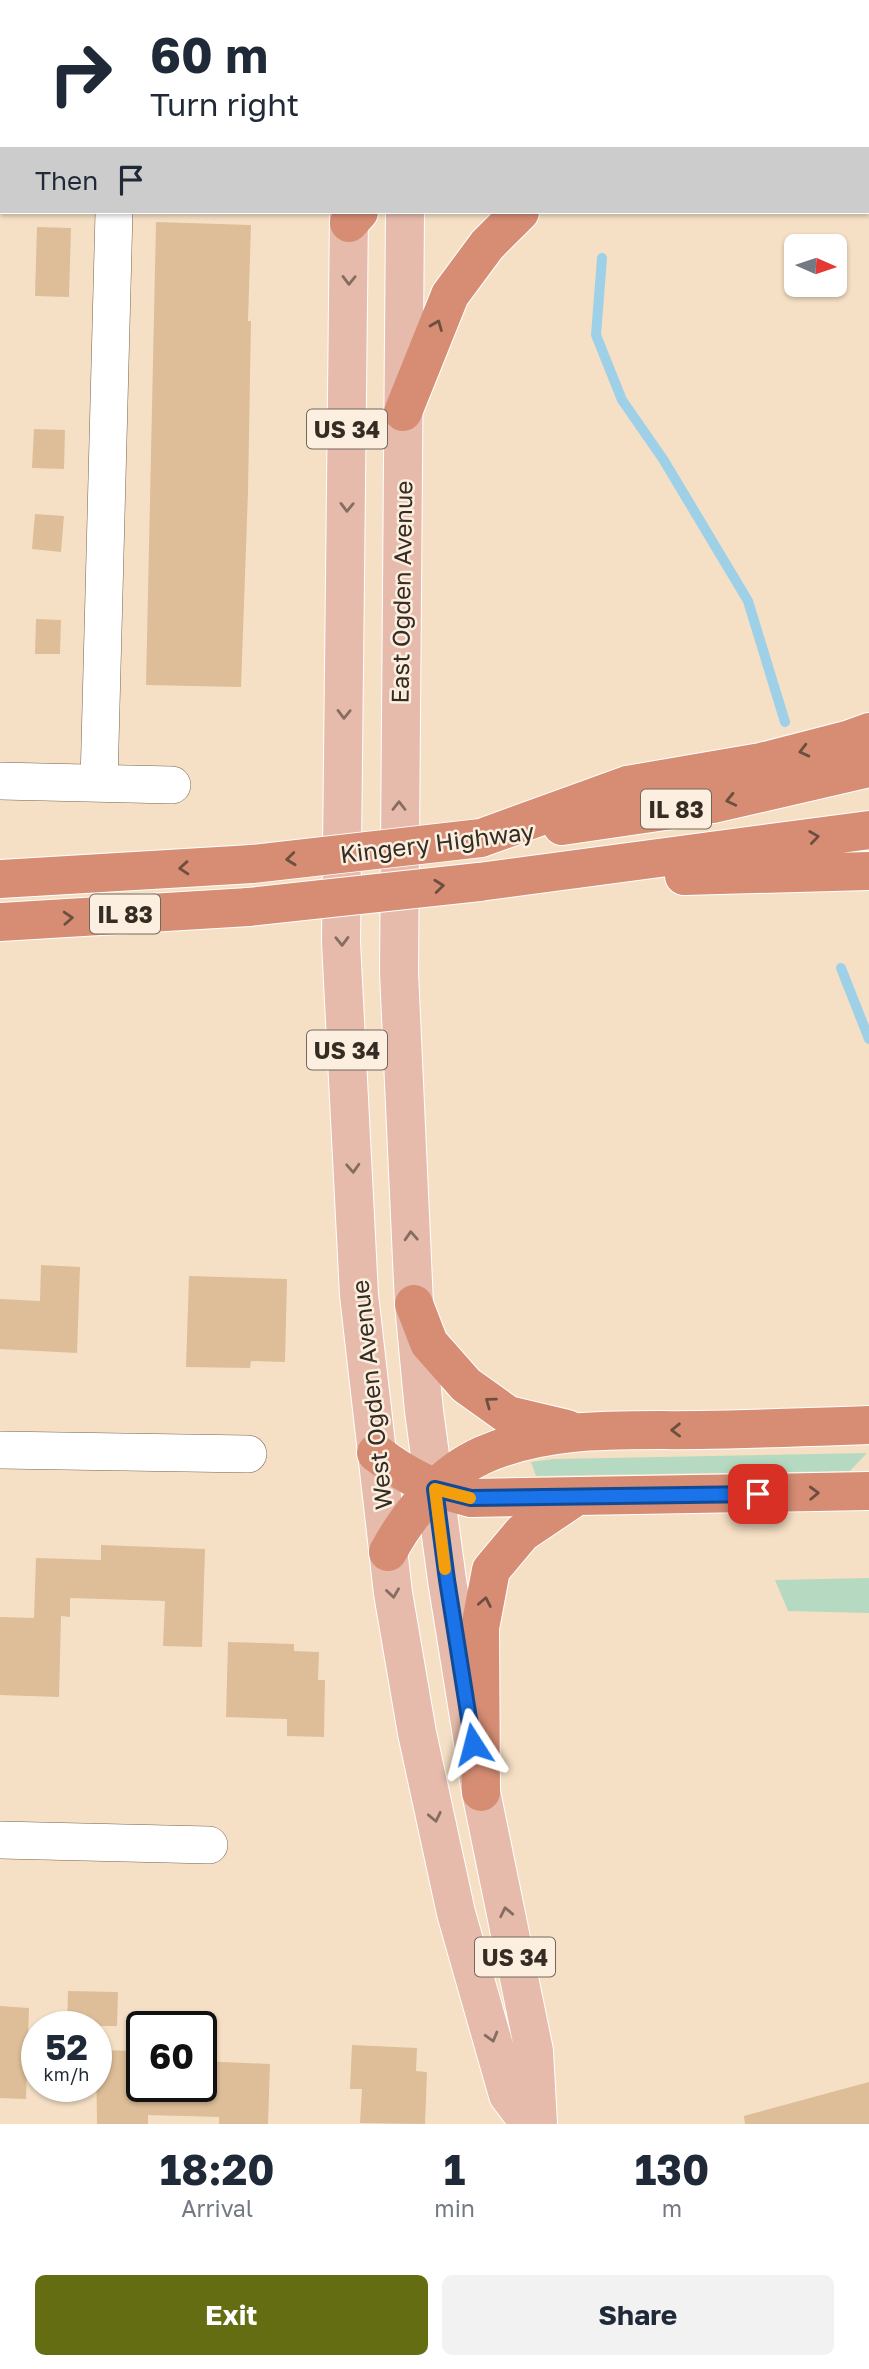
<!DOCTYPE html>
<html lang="en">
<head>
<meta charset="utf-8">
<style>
  body { margin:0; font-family:"Golos Text",sans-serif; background:#f2f2f3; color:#1f2937; height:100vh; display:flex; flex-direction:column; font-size:26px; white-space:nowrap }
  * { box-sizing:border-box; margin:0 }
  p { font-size:23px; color:#747a83 }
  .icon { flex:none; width:38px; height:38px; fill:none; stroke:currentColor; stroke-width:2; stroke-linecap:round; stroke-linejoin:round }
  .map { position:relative; height:2124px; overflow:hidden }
  .panel { display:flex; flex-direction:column; background:#fff; flex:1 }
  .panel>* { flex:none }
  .banner { position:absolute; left:0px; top:0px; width:870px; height:214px; box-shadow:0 2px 5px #0004; background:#fff; color:#1f2937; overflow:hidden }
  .needle { width:46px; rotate:93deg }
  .fabs { position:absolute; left:784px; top:234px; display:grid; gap:14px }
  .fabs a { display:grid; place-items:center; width:63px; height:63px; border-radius:10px; background:#fff; box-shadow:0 2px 5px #0004; font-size:35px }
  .speed { position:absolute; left:21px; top:2011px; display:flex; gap:14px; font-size:35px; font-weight:700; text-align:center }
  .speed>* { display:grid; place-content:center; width:91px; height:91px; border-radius:50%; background:#fff; box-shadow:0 2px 5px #0004; line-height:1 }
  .speed small { font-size:18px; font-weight:400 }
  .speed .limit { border:4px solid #111; border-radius:10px; background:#fff; color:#111 }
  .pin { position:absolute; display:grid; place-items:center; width:60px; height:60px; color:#fff; margin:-30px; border-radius:14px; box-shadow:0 4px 10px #0006 }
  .me { position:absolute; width:77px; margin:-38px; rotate:351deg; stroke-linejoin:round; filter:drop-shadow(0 0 5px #0008) }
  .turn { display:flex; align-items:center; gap:24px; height:147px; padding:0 35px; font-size:32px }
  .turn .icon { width:91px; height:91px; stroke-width:2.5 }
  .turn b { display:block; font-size:49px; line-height:60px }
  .then { display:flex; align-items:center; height:66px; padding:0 35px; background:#0003; gap:14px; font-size:26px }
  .eta { display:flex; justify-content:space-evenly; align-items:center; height:119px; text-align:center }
  .eta b { font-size:42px; font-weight:700; line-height:49px }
  .primary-button { display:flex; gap:14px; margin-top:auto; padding:14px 35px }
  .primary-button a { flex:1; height:80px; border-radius:10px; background:#656d13; color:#fff; font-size:28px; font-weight:700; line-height:80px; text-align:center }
  .primary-button a+a { background:#f2f2f3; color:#1f2937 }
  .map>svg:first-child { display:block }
  .green { fill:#b5dac1 }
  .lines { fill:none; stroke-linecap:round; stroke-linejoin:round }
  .stream { stroke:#9ed0e8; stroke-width:10 }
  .building { fill:#ddbe98 }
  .minor-casing { stroke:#76634b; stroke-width:38 }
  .major-casing { stroke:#fff; stroke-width:40 }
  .highway-casing { stroke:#fff; stroke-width:40 }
  .minor { stroke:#fff; stroke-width:37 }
  .major { stroke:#e6bbac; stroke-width:38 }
  .highway { stroke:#d68d74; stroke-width:38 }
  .highway-bridge-casing { stroke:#fff; stroke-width:40; stroke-linecap:butt }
  .highway-bridge { stroke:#d68d74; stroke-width:38 }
  .oneway { stroke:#856d61 }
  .oneway2 { stroke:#6d4f3f }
  .route-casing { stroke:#114b97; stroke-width:18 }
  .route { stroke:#1a73e8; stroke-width:12 }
  .slow { stroke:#f59e0b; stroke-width:12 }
  .labels { text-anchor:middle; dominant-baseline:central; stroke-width:5; stroke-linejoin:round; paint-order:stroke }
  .shield { fill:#fcefdf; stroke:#71675b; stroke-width:2 }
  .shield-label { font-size:23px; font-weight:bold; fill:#352d23 }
  .street-label { font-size:24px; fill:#352d23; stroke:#fcefdf }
</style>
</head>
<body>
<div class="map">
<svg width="869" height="2124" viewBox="0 0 869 2124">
  <rect width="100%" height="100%" fill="#f6e0c5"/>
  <path class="green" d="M 867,1453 L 850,1471 L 536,1476 L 531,1462 L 554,1459 Z
    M 869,1578 L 869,1613 L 788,1611 L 775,1580 Z"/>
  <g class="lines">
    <path class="stream" d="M 602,258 L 596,335 L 622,400 L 663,459 L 748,601 L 785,722
      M 841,968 L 869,1039"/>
  </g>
  <path class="building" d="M 156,222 L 251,225 L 248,321 L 251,321 L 248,492 L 241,687 L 146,685 Z
    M 37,227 L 71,228 L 69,297 L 35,296 Z
    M 34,429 L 65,430 L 64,469 L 32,468 Z
    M 35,514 L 64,516 L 61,552 L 32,549 Z
    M 36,619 L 61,620 L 60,654 L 35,654 Z
    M 41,1265 L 80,1267 L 77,1353 L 0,1349 L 0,1299 L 40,1301 Z
    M 189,1276 L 287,1279 L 285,1362 L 251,1361 L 250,1368 L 186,1367 Z
    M 101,1545 L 205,1549 L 202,1647 L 163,1646 L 165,1601 L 70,1598 L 70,1617 L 61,1616 L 59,1697 L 0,1695 L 0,1617 L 34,1618 L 36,1558 L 101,1560 Z
    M 228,1642 L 294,1644 L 294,1651 L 319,1652 L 318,1680 L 325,1680 L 324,1737 L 287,1736 L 287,1719 L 226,1717 Z
    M 68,1991 L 118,1992 L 117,2026 L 67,2026 Z
    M 0,2006 L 29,2008 L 26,2099 L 0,2098 Z
    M 352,2045 L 417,2048 L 416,2071 L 427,2072 L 425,2124 L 360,2123 L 362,2089 L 350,2089 Z
    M 96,2050 L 142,2051 L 142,2086 L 201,2086 L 201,2061 L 270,2064 L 268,2124 L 219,2124 L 219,2117 L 148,2115 L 148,2124 L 97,2124 Z
    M 869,2082 L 869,2124 L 745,2124 L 744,2116 Z"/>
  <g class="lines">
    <g class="minor-casing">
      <path id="minor" d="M 0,148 L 2,148
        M 0,781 L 172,785
        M 99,783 L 114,212
        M 0,1450 L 248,1454
        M 0,1840 L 209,1845"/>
    </g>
    <g class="major-casing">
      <path id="major" d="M 352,2 L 352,0
        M 407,2 L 407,0
        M 349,212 L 341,942 L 359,1295 L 393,1593 L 417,1733 L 456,1913 L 508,2095 L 530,2124
        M 405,212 L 399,972 L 414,1304 L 424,1411 L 447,1580 L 481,1792 L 534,2051 L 538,2124"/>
    </g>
    <g class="highway-casing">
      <path id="highway" d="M 868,122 L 869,122
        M 868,190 L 869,190
        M 349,223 L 359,212
        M 403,412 L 450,295 L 487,245 L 520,212
        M 562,826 L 713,804 L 869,768
        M 481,838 L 627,785 L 761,762 L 847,740 L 869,732
        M 684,876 L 869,871
        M 0,879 L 252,864
        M 479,882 L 869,830
        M 0,922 L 249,907
        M 414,1304 L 429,1343 L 466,1385 L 508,1415 L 567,1429
        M 376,1453 C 409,1478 431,1488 471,1498 L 869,1491
        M 388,1552 C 409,1513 442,1473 483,1455 C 551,1425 627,1431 699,1430 C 756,1429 812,1427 869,1425
        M 481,1792 L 480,1628 L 491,1570 L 522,1533 L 574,1498"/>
    </g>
    <use href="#minor" class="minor"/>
    <use href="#major" class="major"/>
    <use href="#highway" class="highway"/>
    <g class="highway-bridge-casing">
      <path id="highway-bridge" d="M 252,864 L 481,838
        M 249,907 L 479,882"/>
    </g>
    <use href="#highway-bridge" class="highway-bridge"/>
  </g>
  <defs><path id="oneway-chevron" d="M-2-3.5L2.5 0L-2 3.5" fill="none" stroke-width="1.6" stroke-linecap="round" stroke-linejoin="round" transform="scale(1.75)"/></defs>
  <g class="oneway">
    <use href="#oneway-chevron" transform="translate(349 280) rotate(91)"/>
    <use href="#oneway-chevron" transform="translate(347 507) rotate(91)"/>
    <use href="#oneway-chevron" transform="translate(344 714) rotate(91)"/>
    <use href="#oneway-chevron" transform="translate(399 806) rotate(-90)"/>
    <use href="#oneway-chevron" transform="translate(342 941) rotate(89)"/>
    <use href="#oneway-chevron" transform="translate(353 1168) rotate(87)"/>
    <use href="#oneway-chevron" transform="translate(411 1236) rotate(-93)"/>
    <use href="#oneway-chevron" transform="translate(393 1593) rotate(82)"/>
    <use href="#oneway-chevron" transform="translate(435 1817) rotate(78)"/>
    <use href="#oneway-chevron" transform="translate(506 1912) rotate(-102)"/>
    <use href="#oneway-chevron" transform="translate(492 2037) rotate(74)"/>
  </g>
  <g class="oneway2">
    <use href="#oneway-chevron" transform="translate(437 325) rotate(-68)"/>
    <use href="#oneway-chevron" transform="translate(804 751) rotate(166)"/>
    <use href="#oneway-chevron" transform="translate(731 800) rotate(167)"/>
    <use href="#oneway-chevron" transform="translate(814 837) rotate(-8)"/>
    <use href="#oneway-chevron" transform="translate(291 859) rotate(174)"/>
    <use href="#oneway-chevron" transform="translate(184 868) rotate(176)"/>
    <use href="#oneway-chevron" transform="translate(439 886) rotate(-6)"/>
    <use href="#oneway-chevron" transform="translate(68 918) rotate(-3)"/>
    <use href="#oneway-chevron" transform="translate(490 1402) rotate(-144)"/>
    <use href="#oneway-chevron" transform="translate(676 1430) rotate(179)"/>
    <use href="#oneway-chevron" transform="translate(814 1493) rotate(-2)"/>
    <use href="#oneway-chevron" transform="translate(485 1602) rotate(-79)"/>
  </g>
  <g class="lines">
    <g class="route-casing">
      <path id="route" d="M 473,1744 L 447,1580 L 435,1489 L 471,1498 L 758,1494"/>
    </g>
    <use href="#route" class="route"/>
    <path class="slow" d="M 445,1569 L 435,1489 L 470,1498"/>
  </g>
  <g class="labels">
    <g class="shield">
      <rect x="307" y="409.5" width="80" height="39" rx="5"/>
      <rect x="641" y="789.5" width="70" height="39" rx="5"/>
      <rect x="90" y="894.5" width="70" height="39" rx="5"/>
      <rect x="307" y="1030.5" width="80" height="39" rx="5"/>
      <rect x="475" y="1937.5" width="80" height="39" rx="5"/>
    </g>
    <g class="shield-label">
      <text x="347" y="429">US 34</text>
      <text x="676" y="809">IL 83</text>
      <text x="125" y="914">IL 83</text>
      <text x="347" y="1050">US 34</text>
      <text x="515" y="1957">US 34</text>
    </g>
    <g class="street-label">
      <text transform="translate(401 592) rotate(-89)">East Ogden Avenue</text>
      <text transform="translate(437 842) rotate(-7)">Kingery Highway</text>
      <text transform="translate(371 1395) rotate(-96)">West Ogden Avenue</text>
    </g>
  </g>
</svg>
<div class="fabs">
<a><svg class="needle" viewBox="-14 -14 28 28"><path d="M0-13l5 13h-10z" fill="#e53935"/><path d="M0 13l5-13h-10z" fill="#747a83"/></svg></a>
</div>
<div class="speed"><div>52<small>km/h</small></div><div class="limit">60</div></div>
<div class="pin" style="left:758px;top:1494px;background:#d93025"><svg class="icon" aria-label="arrive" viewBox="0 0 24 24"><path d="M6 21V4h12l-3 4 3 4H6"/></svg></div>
<svg class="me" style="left:473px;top:1744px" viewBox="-20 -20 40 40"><path d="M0-17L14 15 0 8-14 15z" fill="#1a73e8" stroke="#fff" stroke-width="4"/></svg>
<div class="banner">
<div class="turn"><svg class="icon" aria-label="right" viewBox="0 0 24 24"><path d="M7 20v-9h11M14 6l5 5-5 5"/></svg><div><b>60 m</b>Turn right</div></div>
<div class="then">Then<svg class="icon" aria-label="arrive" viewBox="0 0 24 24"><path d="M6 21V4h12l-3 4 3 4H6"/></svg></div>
</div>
</div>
<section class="panel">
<div class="eta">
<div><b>18:20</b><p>Arrival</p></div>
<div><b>1</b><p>min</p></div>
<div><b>130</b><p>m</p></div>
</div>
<div class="primary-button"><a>Exit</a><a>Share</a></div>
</section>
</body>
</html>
